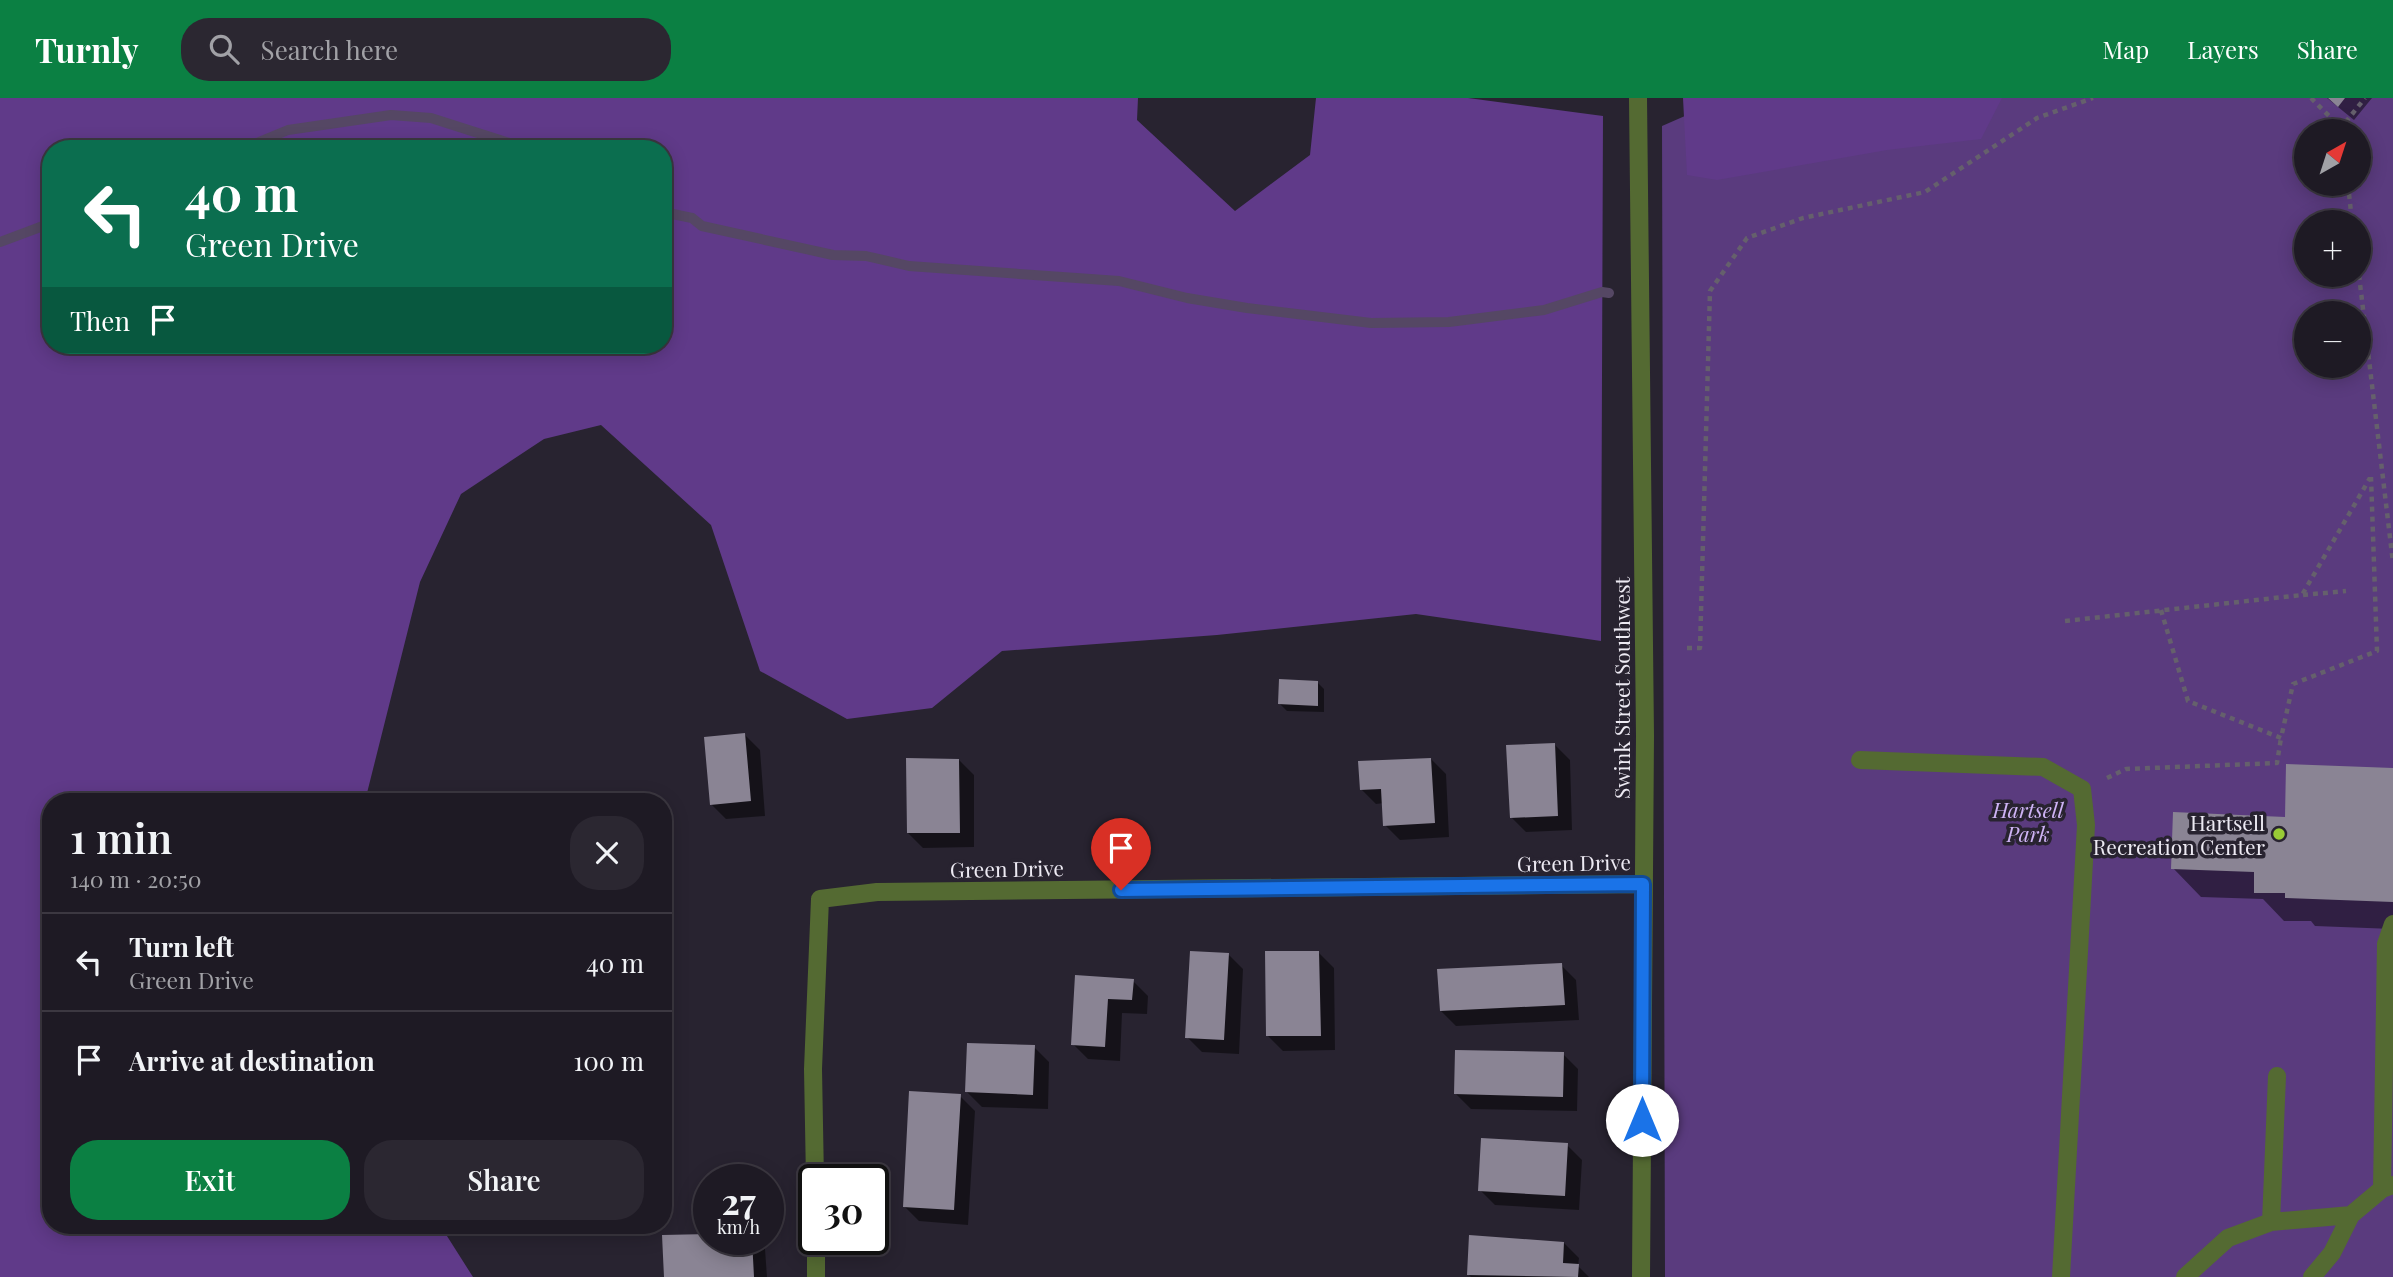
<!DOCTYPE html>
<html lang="en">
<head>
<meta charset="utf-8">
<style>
  body { margin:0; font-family:"Playfair Display",serif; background:#2b2731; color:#f1f3f6; height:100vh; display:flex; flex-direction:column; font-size:26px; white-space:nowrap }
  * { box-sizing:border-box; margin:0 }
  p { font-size:23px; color:#a1a1a6 }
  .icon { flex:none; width:38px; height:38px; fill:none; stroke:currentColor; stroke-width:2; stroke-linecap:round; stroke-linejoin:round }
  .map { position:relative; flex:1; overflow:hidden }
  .panel { position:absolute; left:42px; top:695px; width:630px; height:441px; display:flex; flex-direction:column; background:#1e1a24; border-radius:28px; box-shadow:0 4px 18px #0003,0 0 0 2px #3c3841 }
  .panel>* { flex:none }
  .banner { position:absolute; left:42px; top:42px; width:630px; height:214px; border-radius:28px; box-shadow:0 4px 18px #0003,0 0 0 2px #3c3841; background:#0b6e4f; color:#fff; overflow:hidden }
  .needle { width:46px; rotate:39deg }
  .buttons { position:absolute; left:2294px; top:21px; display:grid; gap:14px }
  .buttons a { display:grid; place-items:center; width:77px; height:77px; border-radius:50%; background:#1e1a24; box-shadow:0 4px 18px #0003,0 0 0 2px #3c3841; font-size:35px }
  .speed { position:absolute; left:693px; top:1066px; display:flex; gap:14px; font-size:35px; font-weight:700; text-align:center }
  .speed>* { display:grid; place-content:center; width:91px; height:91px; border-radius:50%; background:#1e1a24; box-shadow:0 4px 18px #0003,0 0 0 2px #3c3841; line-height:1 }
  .speed small { font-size:18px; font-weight:400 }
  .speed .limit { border:4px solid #111; border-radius:10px; background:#fff; color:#111 }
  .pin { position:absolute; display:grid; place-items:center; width:60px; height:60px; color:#fff; margin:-72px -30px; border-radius:50% 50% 50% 0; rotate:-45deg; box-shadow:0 0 7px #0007 }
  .pin .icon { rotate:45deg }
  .me { position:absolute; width:77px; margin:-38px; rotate:0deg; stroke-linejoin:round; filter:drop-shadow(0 0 5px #0008) }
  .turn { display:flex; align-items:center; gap:24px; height:147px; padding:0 28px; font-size:32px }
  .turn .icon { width:91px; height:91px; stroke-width:2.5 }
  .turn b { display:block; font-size:49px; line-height:60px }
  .then { display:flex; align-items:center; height:66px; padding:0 28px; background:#0003; gap:14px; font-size:26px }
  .round { display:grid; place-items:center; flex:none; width:74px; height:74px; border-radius:28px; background:#2b2731 }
  .head { display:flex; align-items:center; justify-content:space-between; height:119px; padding:0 28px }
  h1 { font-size:42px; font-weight:600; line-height:52px }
  .primary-button { display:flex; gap:14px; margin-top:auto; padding:14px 28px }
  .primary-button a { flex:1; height:80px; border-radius:28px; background:#0b8043; color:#fff; font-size:28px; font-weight:600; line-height:80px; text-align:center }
  .primary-button a+a { background:#2b2731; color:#f1f3f6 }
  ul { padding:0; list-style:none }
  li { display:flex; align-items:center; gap:21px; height:98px; padding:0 28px; border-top:2px solid #3c3841 }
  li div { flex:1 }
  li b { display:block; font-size:26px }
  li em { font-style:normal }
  header { display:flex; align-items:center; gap:42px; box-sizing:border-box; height:98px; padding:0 35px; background:#0b8043; color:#fff }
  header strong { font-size:33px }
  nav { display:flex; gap:38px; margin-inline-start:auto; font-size:24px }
  .search { width:490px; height:63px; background:#2b2731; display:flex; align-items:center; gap:18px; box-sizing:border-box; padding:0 24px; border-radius:28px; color:#a1a1a6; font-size:26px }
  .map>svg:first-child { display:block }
  .green { fill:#5a3b7e; fill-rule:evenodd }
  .forest { fill:#603a89; fill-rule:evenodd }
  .shadow { fill:#0007 }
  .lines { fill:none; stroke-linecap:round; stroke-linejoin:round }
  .stream { stroke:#554764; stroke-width:10 }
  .building { fill:#8a8494 }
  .path { stroke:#65606c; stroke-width:4.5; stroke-dasharray:5 5; stroke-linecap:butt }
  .service { stroke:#546a32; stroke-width:18 }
  .minor { stroke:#546a32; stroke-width:18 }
  .route-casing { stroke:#114b97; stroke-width:18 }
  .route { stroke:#1a73e8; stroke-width:12 }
  .poi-dot { fill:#99cb36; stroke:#282330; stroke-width:2.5 }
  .labels { text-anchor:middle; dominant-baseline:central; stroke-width:7; stroke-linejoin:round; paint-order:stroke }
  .street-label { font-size:21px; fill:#edeaf3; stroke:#282330 }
  .park-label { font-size:21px; font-style:italic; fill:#ceb3f5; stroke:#282330 }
  .poi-label { font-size:21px; fill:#edeaf3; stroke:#282330; text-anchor:end }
</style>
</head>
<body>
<header>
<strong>Turnly</strong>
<div class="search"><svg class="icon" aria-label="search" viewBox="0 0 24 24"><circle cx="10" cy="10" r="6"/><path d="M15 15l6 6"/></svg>Search here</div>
<nav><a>Map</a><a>Layers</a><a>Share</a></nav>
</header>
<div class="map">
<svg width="2393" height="1179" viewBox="0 0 2393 1179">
  <rect width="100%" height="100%" fill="#282330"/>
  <path class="green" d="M 1726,0 L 2393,0 L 2393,1179 L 1665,1179 L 1662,28 ZM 2306,33 L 2359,33 L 2359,86 L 2306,86 ZM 2306,124 L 2359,124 L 2359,177 L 2306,177 ZM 2306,215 L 2359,215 L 2359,268 L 2306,268 Z"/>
  <path class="forest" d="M 0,0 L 1138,0 L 1137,22 L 1235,113 L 1310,57 L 1316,0 L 1468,0 L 1603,18 L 1601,543 L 1416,516 L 1217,537 L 1002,553 L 932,610 L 847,621 L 760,573 L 711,427 L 601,327 L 544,341 L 461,396 L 420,484 L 365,703 L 51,704 L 51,1127 L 440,1127 L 473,1179 L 0,1179 ZM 51,51 L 663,51 L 663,247 L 51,247 Z
    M 1683,0 L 2002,0 L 1981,41 L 1887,52 L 1717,82 L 1687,77 Z"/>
  <path class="shadow" d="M 2327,0 L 2372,0 L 2354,22 Z
    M 1317,584 L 1324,591 L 1324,614 L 1287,613 L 1280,606 Z
    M 745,637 L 760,652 L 765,718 L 726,721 L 711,706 Z
    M 1555,647 L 1570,662 L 1572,732 L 1526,734 L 1511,719 Z
    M 1431,661 L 1446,676 L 1449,739 L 1400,742 L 1385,727 L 1384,705 L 1376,706 L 1361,691 Z
    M 959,662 L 974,677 L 974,749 L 923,750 L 908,735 Z
    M 2393,672 L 2393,831 L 2315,828 L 2311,823 L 2284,823 L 2263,801 L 2201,799 L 2173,770 Z
    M 1319,855 L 1334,870 L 1335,952 L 1283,953 L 1268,938 Z
    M 1228,856 L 1243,871 L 1239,956 L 1202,954 L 1187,939 Z
    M 1561,867 L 1576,882 L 1579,922 L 1456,928 L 1441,913 Z
    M 1077,879 L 1133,883 L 1148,898 L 1147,916 L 1122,915 L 1120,963 L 1088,961 L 1073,946 Z
    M 1034,949 L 1049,964 L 1048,1011 L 982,1009 L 967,994 Z
    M 1563,956 L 1578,971 L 1577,1013 L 1471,1011 L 1456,996 Z
    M 960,998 L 975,1013 L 968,1127 L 919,1123 L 904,1108 Z
    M 1567,1047 L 1582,1062 L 1579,1112 L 1495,1107 L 1480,1092 Z
    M 709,1141 L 756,1141 L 765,1151 L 767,1179 L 666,1179 Z
    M 1564,1145 L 1579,1160 L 1578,1168 L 1589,1179 L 1471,1179 L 1468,1176 Z"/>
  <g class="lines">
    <path class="stream" d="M 242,51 L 288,32 L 391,17 L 431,20 L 528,51
      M 663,114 L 692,120 L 702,128 L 833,157 L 866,158 L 909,168 L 1119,183 L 1187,200 L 1247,210 L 1371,225 L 1449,224 L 1544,212 L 1602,194 L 1609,195
      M 0,144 L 51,125"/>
  </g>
  <path class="building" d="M 2328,0 L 2345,0 L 2338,9 Z
    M 1279,581 L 1318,583 L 1318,608 L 1278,606 Z
    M 745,635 L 751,703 L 710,707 L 704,639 Z
    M 1555,645 L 1558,718 L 1510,720 L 1506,647 Z
    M 906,660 L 959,661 L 960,735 L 907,735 Z
    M 1431,660 L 1435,725 L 1383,728 L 1381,691 L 1360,692 L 1358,663 Z
    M 2286,666 L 2393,670 L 2393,804 L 2285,800 L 2285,795 L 2254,795 L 2254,774 L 2171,771 L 2173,714 L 2285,719 Z
    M 1190,853 L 1229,855 L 1224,942 L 1185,940 Z
    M 1265,853 L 1319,853 L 1321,938 L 1266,938 Z
    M 1562,865 L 1565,907 L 1440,913 L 1437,871 Z
    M 1075,877 L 1134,881 L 1132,902 L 1108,901 L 1105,949 L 1071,947 Z
    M 967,945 L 1035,947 L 1033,997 L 965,994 Z
    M 1455,952 L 1564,954 L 1563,999 L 1454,996 Z
    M 909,993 L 961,996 L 954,1112 L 903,1109 Z
    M 1481,1040 L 1568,1045 L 1565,1098 L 1478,1093 Z
    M 709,1136 L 709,1141 L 752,1141 L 754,1179 L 664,1179 L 662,1137 Z
    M 1469,1137 L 1564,1144 L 1563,1165 L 1579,1166 L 1578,1179 L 1467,1177 Z"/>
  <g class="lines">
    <path class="path" d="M 2311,0 L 2341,30 L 2365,0
      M 2348,86 L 2352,124
      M 2359,177 L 2393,465
      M 2303,497 L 2346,493
      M 2161,512 L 2188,603 L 2281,640 L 2293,586 L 2377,553 L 2371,379
      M 2065,523 L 2302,497 L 2370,380
      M 1687,550 L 1700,550 L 1710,193 L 1747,140 L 1803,120 L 1925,94 L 2037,20 L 2093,0
      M 2107,680 L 2126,671 L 2277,665 L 2281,640"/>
    <path class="service" d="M 1860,662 L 2043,669 L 2082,691 L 2086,727 L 2061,1179
      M 2382,1091 L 2386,846 L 2393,826
      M 2271,1124 L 2277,978
      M 2185,1179 L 2228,1140 L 2271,1124 L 2351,1117
      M 2312,1179 L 2332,1155 L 2351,1117 L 2382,1091 L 2393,1087"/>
    <path class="minor" d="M 1638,0 L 1645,638 L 1641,1179
      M 815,1082 L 813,971 L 820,801 L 877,794 L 1643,786
      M 816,1141 L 816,1179"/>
  </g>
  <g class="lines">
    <g class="route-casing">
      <path id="route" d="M 1121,792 L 1643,786 L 1642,1022"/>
    </g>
    <use href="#route" class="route"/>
  </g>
  <circle class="poi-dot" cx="2279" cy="736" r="7"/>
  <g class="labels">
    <g class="street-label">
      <text transform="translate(1621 590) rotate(-90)">Swink Street Southwest</text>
      <text transform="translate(1574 764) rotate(-1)">Green Drive</text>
      <text transform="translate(1007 770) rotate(-1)">Green Drive</text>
    </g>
    <g class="park-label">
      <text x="2028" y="711">Hartsell<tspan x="2028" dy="24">Park</tspan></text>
    </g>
    <g class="poi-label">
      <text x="2265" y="724">Hartsell<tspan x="2265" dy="24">Recreation Center</tspan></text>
    </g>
  </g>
</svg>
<div class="buttons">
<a><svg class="needle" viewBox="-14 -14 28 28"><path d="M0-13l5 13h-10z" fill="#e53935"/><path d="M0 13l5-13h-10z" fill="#a1a1a6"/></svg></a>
<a>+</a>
<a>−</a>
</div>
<div class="speed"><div>27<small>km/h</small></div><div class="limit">30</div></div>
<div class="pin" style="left:1121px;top:792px;background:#d93025"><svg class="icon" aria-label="arrive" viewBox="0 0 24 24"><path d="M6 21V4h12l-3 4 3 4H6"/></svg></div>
<svg class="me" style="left:1642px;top:1022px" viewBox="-20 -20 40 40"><circle r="19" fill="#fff"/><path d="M0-13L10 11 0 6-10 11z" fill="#1a73e8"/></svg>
<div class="banner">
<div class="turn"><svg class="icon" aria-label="left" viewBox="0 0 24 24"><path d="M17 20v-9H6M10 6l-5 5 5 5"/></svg><div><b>40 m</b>Green Drive</div></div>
<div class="then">Then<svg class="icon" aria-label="arrive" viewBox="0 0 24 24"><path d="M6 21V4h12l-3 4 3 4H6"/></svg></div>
</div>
<section class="panel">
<div class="head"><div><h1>1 min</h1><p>140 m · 20:50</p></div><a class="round"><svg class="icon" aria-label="close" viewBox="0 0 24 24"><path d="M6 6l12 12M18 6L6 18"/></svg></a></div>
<ul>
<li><svg class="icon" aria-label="left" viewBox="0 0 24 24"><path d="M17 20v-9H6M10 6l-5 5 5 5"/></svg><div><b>Turn left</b><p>Green Drive</p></div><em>40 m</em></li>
<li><svg class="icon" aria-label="arrive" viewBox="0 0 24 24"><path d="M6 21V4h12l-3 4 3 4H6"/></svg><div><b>Arrive at destination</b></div><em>100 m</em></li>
</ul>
<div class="primary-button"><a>Exit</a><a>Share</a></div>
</section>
</div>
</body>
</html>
